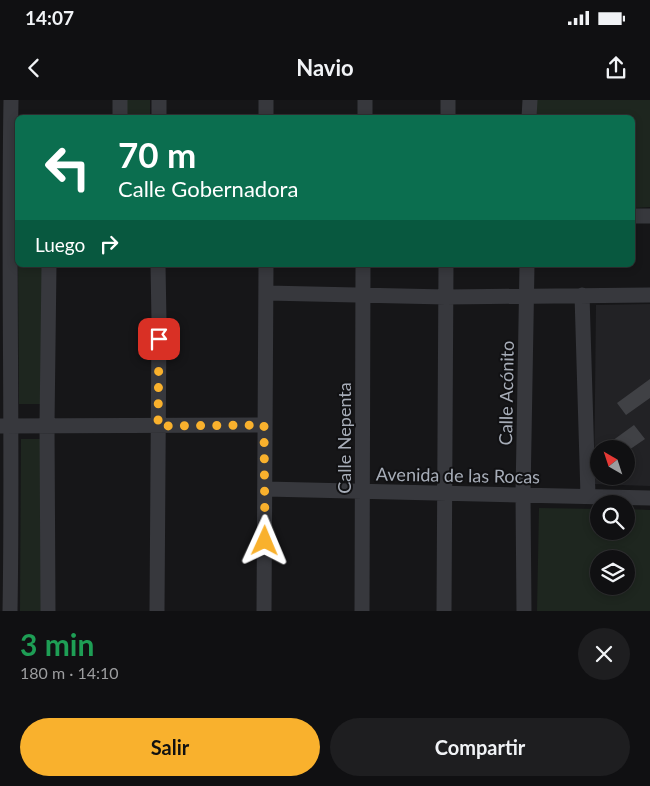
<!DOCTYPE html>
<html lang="es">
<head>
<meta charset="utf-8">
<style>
  body { margin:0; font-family:Lato,sans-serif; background:#1e1e20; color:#f1f3f6; height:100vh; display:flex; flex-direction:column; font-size:19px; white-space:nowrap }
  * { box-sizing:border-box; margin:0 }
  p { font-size:16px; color:#9c9d9f }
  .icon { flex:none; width:28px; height:28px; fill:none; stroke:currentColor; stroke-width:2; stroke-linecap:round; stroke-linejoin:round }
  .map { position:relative; height:511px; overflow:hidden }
  .panel { display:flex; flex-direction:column; background:#101012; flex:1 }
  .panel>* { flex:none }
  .banner { position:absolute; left:15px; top:15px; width:620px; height:152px; border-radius:8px; box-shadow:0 2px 8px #0003,0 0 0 1px #303032; background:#0b6e4f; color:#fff; overflow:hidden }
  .needle { width:32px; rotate:321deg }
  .tools { position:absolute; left:590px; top:340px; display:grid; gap:10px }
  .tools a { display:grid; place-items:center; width:45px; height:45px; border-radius:50%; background:#101012; box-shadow:0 2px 8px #0003,0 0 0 1px #303032; font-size:25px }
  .pin { position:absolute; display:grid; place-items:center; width:42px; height:42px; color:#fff; margin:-21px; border-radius:10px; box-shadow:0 2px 8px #0006 }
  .me { position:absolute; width:55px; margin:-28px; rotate:1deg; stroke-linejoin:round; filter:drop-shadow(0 0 4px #0008) }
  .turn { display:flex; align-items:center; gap:18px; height:105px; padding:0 20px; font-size:22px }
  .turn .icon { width:65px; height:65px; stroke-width:2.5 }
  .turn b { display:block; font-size:35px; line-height:42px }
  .then { display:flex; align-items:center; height:48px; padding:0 20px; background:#0003; gap:10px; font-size:19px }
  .round { display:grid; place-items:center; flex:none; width:52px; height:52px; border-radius:26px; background:#1e1e20 }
  .headline { display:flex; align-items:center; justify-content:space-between; height:85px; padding:0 20px }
  h1 { font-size:30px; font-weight:700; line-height:38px; color:#1e9e55 }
  .cta { display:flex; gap:10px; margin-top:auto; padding:10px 20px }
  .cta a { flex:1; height:58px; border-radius:30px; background:#f9b12d; color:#111; font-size:20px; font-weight:700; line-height:58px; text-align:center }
  .cta a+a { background:#1e1e20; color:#f1f3f6 }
  .status { display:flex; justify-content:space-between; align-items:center; height:35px; padding:0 25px; background:#101012; direction:ltr }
  .status svg { height:14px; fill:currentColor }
  header { display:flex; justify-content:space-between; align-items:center; height:65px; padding:0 20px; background:#101012; font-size:22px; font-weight:700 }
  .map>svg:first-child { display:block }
  .built { fill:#222225; fill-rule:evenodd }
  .green { fill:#1e261f; fill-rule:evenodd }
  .building { fill:#404145 }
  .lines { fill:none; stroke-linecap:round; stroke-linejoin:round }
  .minor { stroke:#37383d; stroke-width:15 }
  .route { stroke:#f9b12d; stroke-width:9; stroke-dasharray:0 16.2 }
  .labels { text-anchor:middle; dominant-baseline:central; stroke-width:4; stroke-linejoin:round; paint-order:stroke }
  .street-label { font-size:18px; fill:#a7adb8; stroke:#111113 }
</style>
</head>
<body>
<div class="status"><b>14:07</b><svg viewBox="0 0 49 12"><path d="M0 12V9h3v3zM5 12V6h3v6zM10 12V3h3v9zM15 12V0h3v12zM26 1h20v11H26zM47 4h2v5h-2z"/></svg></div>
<header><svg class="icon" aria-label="back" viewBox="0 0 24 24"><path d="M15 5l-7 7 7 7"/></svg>Navio<svg class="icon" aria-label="share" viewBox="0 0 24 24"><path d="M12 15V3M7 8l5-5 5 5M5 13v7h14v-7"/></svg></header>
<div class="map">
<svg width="650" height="511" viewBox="0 0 650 511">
  <rect width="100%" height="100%" fill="#161618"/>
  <path class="built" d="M 650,204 L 650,386 L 594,384 L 596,205 ZM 599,349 L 626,349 L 626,376 L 599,376 Z"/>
  <path class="green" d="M 125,0 L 150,0 L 150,17 L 125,18 Z
    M 537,0 L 650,0 L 650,107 L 633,108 L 632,18 L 537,17 Z
    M 18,165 L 45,165 L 44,304 L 19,304 Z
    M 21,339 L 43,339 L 44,511 L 20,511 Z
    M 539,408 L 599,409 L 599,431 L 626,431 L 626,409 L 650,410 L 650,511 L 537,511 ZM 599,459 L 626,459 L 626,486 L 599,486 Z"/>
  <path class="building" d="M 650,279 L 650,298 L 626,315 L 617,303 Z
    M 634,325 L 645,339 L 626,352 L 626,349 L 601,349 Z"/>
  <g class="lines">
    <path class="minor" d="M 120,18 L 120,0
      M 159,18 L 159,0
      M 266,18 L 266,0
      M 365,18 L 365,0
      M 448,18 L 448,0
      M 529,18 L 530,0
      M 632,116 L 650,116
      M 267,193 L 446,197 L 650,195
      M 582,195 L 588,396
      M 0,326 L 264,325
      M 266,389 L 650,398
      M 10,511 C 13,341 8,170 11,0
      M 48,511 L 47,325 L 49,165
      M 157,511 L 159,221 L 158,165
      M 264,511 L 266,165
      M 362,511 L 363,165
      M 444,511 L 446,165
      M 524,511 L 523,395 L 527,165"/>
  </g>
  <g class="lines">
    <path class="route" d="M 159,239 L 158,326 L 264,325 L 265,441"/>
  </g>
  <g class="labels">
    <g class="street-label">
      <text transform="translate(506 293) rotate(-89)">Calle Acónito</text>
      <text transform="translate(344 338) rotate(-90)">Calle Nepenta</text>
      <text transform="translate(458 375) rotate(1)">Avenida de las Rocas</text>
    </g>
  </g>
</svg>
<div class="tools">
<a><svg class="needle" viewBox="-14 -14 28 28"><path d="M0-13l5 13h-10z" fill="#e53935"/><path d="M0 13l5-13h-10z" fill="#9c9d9f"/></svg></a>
<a><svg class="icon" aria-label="search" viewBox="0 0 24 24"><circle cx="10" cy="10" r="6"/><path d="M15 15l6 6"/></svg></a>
<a><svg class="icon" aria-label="layers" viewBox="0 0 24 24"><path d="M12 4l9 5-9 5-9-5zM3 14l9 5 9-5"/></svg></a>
</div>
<div class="pin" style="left:159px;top:239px;background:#d93025"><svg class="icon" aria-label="arrive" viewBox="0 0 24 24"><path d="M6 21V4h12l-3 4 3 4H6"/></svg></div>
<svg class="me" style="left:265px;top:441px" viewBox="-20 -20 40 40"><path d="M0-17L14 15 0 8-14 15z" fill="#f9b12d" stroke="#fff" stroke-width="4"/></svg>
<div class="banner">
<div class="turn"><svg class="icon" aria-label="left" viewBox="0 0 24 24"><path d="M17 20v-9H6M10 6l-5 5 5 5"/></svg><div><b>70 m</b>Calle Gobernadora</div></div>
<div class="then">Luego<svg class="icon" aria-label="right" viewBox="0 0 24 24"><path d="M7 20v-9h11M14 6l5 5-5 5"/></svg></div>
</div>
</div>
<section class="panel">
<div class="headline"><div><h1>3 min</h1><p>180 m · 14:10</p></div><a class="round"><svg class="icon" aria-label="close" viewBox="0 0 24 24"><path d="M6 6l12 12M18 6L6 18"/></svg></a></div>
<div class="cta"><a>Salir</a><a>Compartir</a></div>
</section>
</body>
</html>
